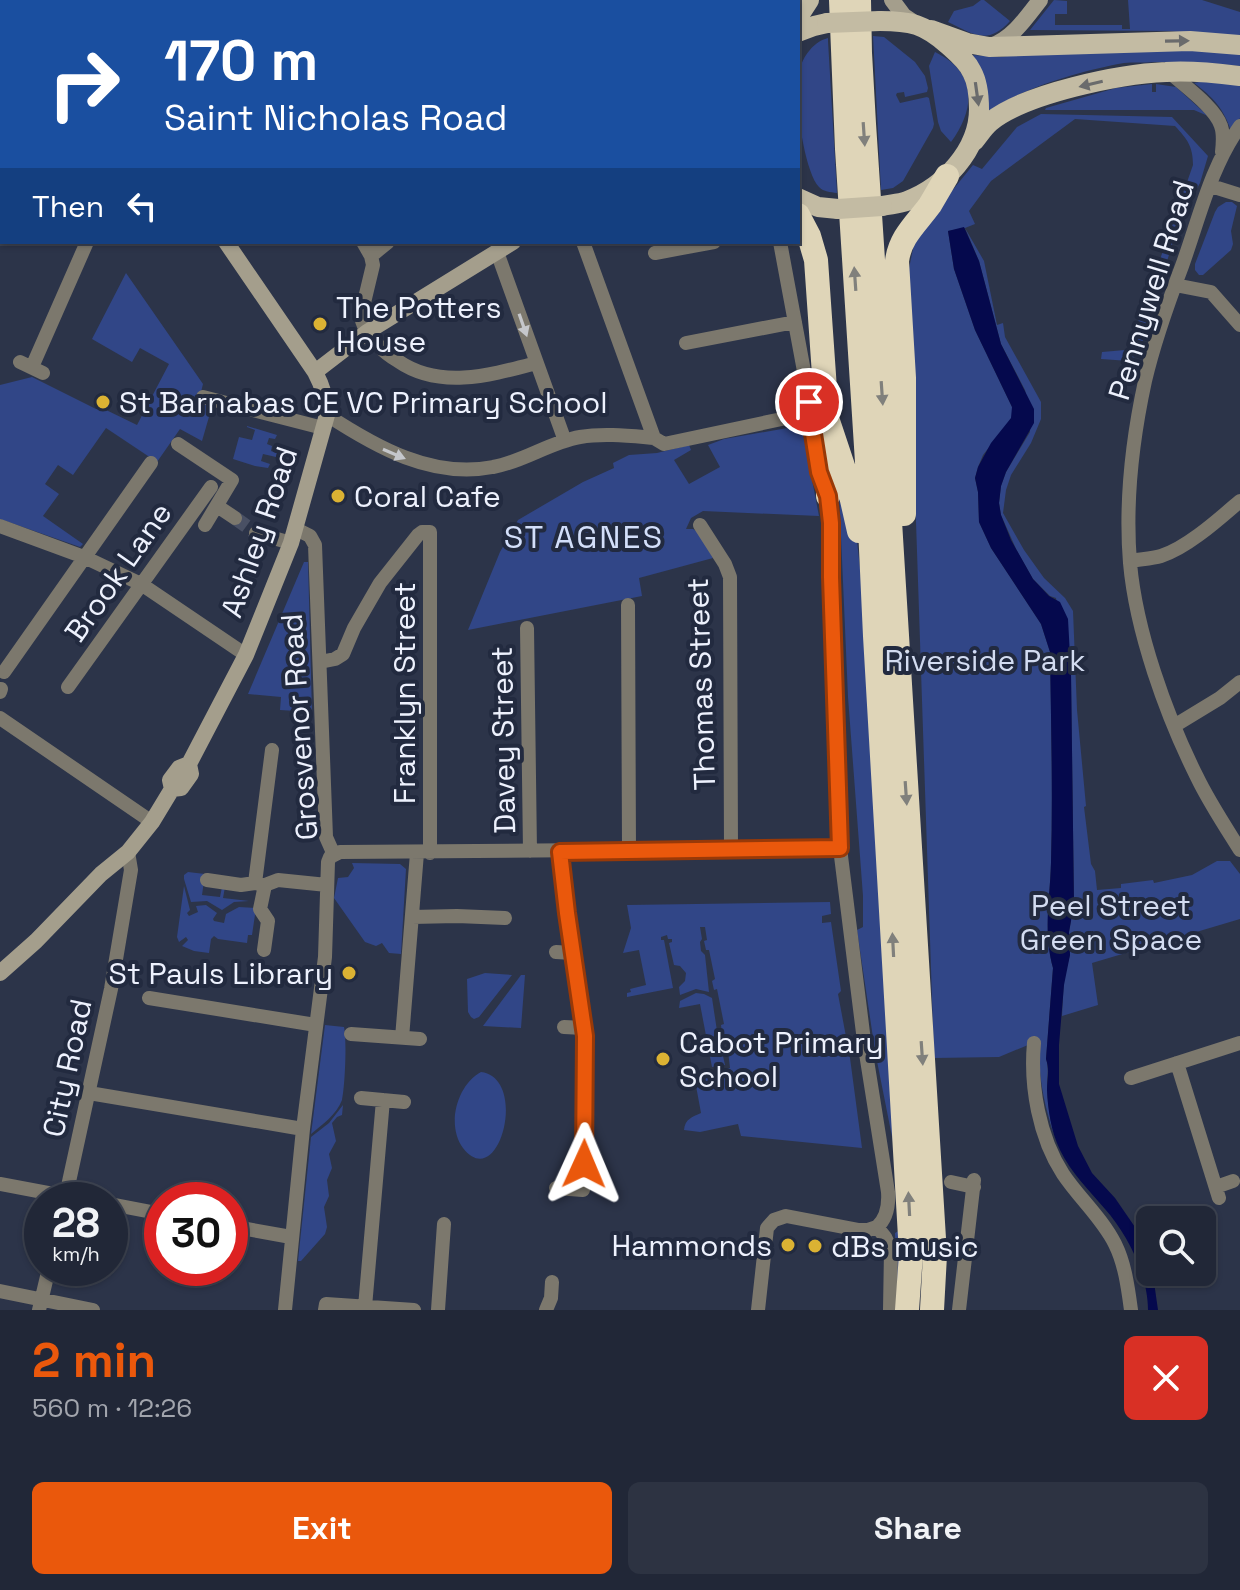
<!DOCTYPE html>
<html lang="en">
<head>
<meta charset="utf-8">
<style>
  body { margin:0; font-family:"Space Grotesk",sans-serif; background:#2d3342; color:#f1f3f6; height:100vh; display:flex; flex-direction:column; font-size:30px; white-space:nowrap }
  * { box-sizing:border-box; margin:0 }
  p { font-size:26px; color:#a2a5ad }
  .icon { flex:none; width:44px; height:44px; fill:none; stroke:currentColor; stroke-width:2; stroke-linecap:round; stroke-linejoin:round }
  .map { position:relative; height:1310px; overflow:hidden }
  .panel { display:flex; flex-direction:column; background:#212737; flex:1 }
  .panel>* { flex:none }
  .banner { position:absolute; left:0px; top:0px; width:800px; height:244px; box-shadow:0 2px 6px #0004,0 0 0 2px #3e4452; background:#1a4fa0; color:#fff; overflow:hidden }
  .tools { position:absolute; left:1136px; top:1206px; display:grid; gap:16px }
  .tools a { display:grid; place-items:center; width:80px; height:80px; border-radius:12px; background:#212737; box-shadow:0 2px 6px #0004,0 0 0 2px #3e4452; font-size:40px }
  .speed { position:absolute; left:24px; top:1182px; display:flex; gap:16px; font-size:40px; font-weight:700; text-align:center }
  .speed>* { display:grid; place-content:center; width:104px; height:104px; border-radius:50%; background:#212737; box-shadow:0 2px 6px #0004,0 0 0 2px #3e4452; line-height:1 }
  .speed small { font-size:20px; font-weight:400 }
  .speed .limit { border:12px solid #d22; background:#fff; color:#111 }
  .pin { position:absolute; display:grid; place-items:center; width:68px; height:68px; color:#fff; margin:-34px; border:4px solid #fff; border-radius:50%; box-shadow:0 2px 8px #0007 }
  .me { position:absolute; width:88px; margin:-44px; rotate:1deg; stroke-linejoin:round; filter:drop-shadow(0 0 6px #0008) }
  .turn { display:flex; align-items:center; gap:28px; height:168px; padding:0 32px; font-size:36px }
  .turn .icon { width:104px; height:104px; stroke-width:2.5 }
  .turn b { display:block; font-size:56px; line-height:68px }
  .then { display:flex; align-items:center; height:76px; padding:0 32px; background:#0003; gap:16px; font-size:30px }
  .round { display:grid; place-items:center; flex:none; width:84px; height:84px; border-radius:12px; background:#2d3342 }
  .overview { display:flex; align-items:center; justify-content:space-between; height:136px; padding:0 32px }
  h1 { font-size:48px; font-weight:800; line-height:60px; color:#ea580c }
  .cta { display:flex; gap:16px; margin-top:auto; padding:16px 32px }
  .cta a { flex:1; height:92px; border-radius:12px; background:#ea580c; color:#fff; font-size:32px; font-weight:800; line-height:92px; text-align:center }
  .cta a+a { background:#2d3342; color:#f1f3f6 }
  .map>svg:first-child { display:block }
  .green { fill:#314687 }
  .water { fill:#05094d }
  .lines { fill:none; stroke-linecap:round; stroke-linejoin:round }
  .street-tunnel { stroke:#495064; stroke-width:14; stroke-dasharray:14 7; stroke-linecap:butt }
  .street { stroke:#7c786d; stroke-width:14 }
  .secondary { stroke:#a49e8c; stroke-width:16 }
  .primary { stroke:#c3bba3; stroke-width:20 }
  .highway { stroke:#dfd5b8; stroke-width:24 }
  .primary-bridge { stroke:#c3bba3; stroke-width:20 }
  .oneway { fill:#6a6b6c }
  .oneway2 { fill:#80807c }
  .oneway3 { fill:#c5c7cb }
  .route-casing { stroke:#983908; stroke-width:20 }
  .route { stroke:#ea580c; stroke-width:14 }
  .poi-dot { fill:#dbb233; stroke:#222a3f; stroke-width:3 }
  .labels { text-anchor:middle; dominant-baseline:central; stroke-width:8; stroke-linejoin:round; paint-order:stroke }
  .street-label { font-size:30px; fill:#edf1fd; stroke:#222a3f }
  .poi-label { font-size:30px; fill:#edf1fd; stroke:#222a3f; text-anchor:start }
  .park-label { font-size:30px; fill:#d3dcf1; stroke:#222a3f }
  .neighbourhood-label { font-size:32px; letter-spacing:2px; fill:#d3dffa; stroke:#222a3f }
</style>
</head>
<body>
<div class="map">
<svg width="1240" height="1310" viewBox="0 0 1240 1310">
  <rect width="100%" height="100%" fill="#2c3449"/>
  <path class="green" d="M 981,0 L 984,0 L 1010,21 C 988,46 973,34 948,22 L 954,11 L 973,6 Z
    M 1054,0 L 1067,1 L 1067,14 L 1055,14 L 1055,25 L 1122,25 L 1122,29 L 1130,29 L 1128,0 L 1202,0 L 1240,12 L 1240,37 L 1169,31 L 1030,30 Z
    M 873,36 L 884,37 L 915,62 L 925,76 L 928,88 L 927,92 L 905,97 L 904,92 L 897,93 L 896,95 L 900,103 L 927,97 L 929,98 L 934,124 L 933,128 L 903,181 L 893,188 L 881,190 Z
    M 828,38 L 828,41 L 837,193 C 830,192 824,192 819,187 C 804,171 794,97 798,76 C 801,59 812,42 828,38 Z
    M 1050,49 L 1240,50 L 1240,66 C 1211,63 1183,62 1154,62 C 1144,63 1133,62 1124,63 C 1083,70 1019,89 986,113 L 983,77 L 973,55 L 1001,57 Z
    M 935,52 C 977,72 976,108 951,142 L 941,131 L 938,122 L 929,66 Z
    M 1209,80 L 1240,83 L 1240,118 L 1231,131 C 1224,109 1213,97 1194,83 Z
    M 1152,84 L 1152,92 L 1156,92 L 1156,84 L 1176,87 L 1208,116 L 1194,110 L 1045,110 L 1046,108 L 1116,88 Z
    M 1041,114 L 1172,117 L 1208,156 L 1200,183 L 1179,222 L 1139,353 L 1129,361 L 1101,359 L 1102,352 L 1125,350 L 1129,348 L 1193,165 C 1193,146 1187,139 1175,126 L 1075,119 L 991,181 L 969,211 L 975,224 L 965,228 L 984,261 L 997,325 L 1003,323 L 1005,337 L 1041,402 L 1041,419 L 1031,443 L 1011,475 L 1006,490 L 1003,513 L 1024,550 L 1044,578 L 1065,598 L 1073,611 L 1077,710 L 1086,806 L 1084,807 L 1091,864 L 1095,871 L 1097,890 L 1121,888 L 1121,884 L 1153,880 L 1154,883 L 1192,875 L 1217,861 L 1230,861 L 1240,874 L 1240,919 L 1092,963 L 1098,1005 L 1062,1016 L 1064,978 L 1070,955 L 1069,932 L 1074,904 L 1071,674 L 1056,598 L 1050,596 L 1033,579 L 1017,551 L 1001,515 L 999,503 L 1001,486 L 1006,472 L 1030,432 L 1027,399 L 1025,390 L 1001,344 L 979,261 L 965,228 L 948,231 L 954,269 L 975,330 L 1012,407 L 1012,418 L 983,455 L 978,467 L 975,478 L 978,492 L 979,522 L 991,548 L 1041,624 L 1050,652 C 1051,722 1053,793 1051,863 C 1050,899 1043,932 1053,968 L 1046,1059 C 1049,1069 1047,1076 1047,1086 C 1047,1102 1050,1119 1054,1135 C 1044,1104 1037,1072 1040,1040 L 999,1057 L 934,1058 L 913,432 L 905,288 L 915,239 L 925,224 L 973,165 L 982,169 L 1017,127 Z
    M 1226,202 L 1232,202 L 1237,206 L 1231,231 L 1233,244 L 1231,250 L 1203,275 L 1199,275 L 1195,270 L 1195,264 L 1215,212 L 1218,207 Z
    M 126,273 L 203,384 L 199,400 L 213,403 L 202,441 L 180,429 L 157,462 L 106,428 L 73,475 L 58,465 L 45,484 L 59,494 L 43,516 L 83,544 L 80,547 L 0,519 L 0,385 L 32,377 L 96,409 L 102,408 L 137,425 L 169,364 L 140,348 L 132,362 L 92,339 Z
    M 247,426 L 277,435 L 275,439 L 269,438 L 267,444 L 272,446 L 271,451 L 277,453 L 276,457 L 263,454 L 261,461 L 270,464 L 268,468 L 255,466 L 233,459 L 239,437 L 252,440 L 255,430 L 247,427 Z
    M 793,427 L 799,428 L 803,433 L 819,516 L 703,511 L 691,518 L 686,529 L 693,529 L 699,533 L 713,558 L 639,578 L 642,596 L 468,630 L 500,552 L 518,520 L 583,482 L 614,468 L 613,463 L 629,455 L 657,453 L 689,445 L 691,450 L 674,460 L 689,484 L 720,467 L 708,445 L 724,439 Z
    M 839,490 L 856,532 L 871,667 L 906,1231 L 896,1303 L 895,1233 L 900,1230 L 897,1162 L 875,1051 L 857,930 L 863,927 L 863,896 L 848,697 Z
    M 304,562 L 308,562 L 312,712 L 280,710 L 281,697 L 248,694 Z
    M 352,863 L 400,864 L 406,869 L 401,954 L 389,953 L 382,943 L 376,946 L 365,942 L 334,898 L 338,878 L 348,877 L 354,868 Z
    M 188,872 L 205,874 L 202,895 L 220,897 L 222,887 L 225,887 L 223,898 L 249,901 L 234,902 L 222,910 L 207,901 L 191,902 L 184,879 L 184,875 Z
    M 184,886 L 190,910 L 187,913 L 189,916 L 198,912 L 196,906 L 206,905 L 217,913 L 213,919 L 214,921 L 224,923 L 226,914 L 239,907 L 256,908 L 252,935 L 248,935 L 247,943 L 218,939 L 214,936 L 211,939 L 209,953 L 194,951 L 182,946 L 188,940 L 186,937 L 179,942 L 177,937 Z
    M 830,902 L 831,914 L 822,916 L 822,923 L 831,922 L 841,991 L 838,994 L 850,1058 L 862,1148 L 741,1136 L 738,1124 L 700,1132 L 684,1130 C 685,1119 692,1117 701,1113 L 694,1075 L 730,1068 L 726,1034 L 722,1034 L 721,1025 L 724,1024 L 717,989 L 714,990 L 712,981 L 715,979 L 709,950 L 706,950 L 704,941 L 707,940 L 705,927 L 700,927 L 702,939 L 700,942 L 701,951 L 705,955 L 709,992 L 696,989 L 680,995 L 679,987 L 685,981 L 686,973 L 680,966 L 674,965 L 669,943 L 672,942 L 672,939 L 668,939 L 667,935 L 661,937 L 661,940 L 664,940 L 673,988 L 627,997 L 627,993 L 631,992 L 630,989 L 646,985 L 639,950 L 623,953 L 631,928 L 627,905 Z
    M 485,973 L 512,975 L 479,1017 L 474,1019 L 471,1017 L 468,1012 L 467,979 Z
    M 521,975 L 525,975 L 521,1028 L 483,1026 Z
    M 696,993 L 704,994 L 712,998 L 719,1044 L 721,1047 L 725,1065 L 712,1067 L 700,1004 L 679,1008 L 680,1001 Z
    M 325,1025 L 344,1027 C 347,1040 345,1087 342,1100 C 337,1114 322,1125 311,1134 Z
    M 481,1072 C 529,1078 499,1194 463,1148 C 446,1125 457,1085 481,1072 Z
    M 343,1105 L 342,1115 L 337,1117 L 332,1123 L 336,1141 L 329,1154 L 332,1168 L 327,1180 L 329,1196 L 324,1207 L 327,1227 L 325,1234 L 301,1261 L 298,1261 L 311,1137 L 329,1123 Z"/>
  <path class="water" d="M 964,227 L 979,261 L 1001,344 L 1034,409 L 1034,423 L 1006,472 L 1001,486 L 999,503 L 1001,515 L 1011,540 L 1033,579 L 1049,596 L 1060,602 L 1068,619 L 1071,674 L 1074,904 L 1069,932 L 1070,955 L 1064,985 L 1059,1045 L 1059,1084 L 1078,1146 L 1092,1173 L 1115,1198 L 1137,1230 L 1150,1261 L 1150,1272 L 1152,1272 L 1153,1275 L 1158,1310 L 1148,1310 C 1148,1275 1128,1235 1105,1209 C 1089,1190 1071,1173 1060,1150 C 1051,1131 1048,1110 1047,1090 C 1047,1079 1050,1070 1046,1059 L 1053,968 C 1043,931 1050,900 1051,863 C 1053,793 1051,722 1050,652 L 1041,624 L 991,548 L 979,522 L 978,492 L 975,478 L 978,467 L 991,443 L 1011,418 L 1012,407 L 975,330 L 954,269 L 948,231 Z"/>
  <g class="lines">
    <path class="street-tunnel" d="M 235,518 L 256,533"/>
    <path class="street" d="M 460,0 L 463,2
      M 538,0 L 539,2
      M 674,0 L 675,2
      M 121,2 L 121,0
      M 219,2 L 220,0
      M 311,2 L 312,0
      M 378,2 L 379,0
      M 486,2 L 489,0
      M 655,2 L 659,0
      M 0,68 L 2,68
      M 1168,71 C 1183,85 1215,107 1221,126 C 1224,134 1223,143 1222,152
      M 1240,126 C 1211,166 1199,219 1182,266 C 1168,303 1154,342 1145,381 C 1132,441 1125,502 1130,563 C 1136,631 1166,715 1197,777 C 1209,802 1225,826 1240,850
      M 0,170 L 2,164
      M 1211,186 L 1240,195
      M 363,242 L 371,256 L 373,265 L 361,315 C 362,328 371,336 379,346 C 384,352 391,357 398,361 C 440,390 491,375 536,363
      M 583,242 L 654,438 L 664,444 L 796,416 L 805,410
      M 780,242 L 809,398 L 809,404 L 805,410 L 811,421 L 819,472
      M 497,252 L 565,441
      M 655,253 L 714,242
      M 371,256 L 388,242
      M 1175,285 L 1211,292 L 1240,325
      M 686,343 L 795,322
      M 20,362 L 43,373
      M 32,367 L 87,242
      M 203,397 L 323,428
      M 327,415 C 376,447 432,479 493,467 C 523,462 550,442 580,437 C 604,433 630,436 654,438
      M 178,444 L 232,480 L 205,525
      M 826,491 L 828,496 L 831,523 L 840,848 L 864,1041 L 888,1192 C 889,1206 887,1218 877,1227
      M 217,506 L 235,518
      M 700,525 L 725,564 L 730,577 L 731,848
      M 0,526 L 84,557 L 141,584 L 246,655
      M 296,529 L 310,536 L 315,545 L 326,837 L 334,855
      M 256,533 L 291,543
      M 1130,561 C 1140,559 1151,559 1161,556 C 1187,548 1219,519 1240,501
      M 628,605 L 629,850
      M 527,628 L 530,851
      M 320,662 L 335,659 L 343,654 L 354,628 L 380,583 L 418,535 L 422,532 L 430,532 L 430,853
      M 4,672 L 151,463
      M 68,687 L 211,487
      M 0,692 L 1,689
      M 0,718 L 152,822
      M 1174,726 L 1220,698 L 1240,682
      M 334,855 L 340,852 L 840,848
      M 207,880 L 241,885 L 255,883 L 265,885 L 278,880 L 327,885
      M 255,883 L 272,750
      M 412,917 L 457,916 L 505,918
      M 264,950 L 268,921 L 260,909 L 265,885
      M 556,952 L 573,953
      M 149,998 L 316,1025
      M 564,1027 L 584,1028
      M 351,1034 L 420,1039
      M 402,1038 L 417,853
      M 1034,1043 C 1030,1086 1039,1137 1063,1174 C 1079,1198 1102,1218 1115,1244 C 1125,1264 1128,1288 1131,1310
      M 1177,1063 L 1219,1198
      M 1131,1078 L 1240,1043
      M 89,1093 L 303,1129
      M 361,1098 L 404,1102
      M 951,1182 L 974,1187
      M 0,1184 L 85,1200
      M 1216,1187 L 1233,1181
      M 556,1188 L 583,1190 L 585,1036 L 567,913 L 560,852
      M 65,1200 L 111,989 L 131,870 L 128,852
      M 110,1204 L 162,1214
      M 230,1226 L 291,1237
      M 877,1227 L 885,1237 L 891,1250 L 890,1310
      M 0,1291 L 93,1310
      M 365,1307 L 383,1100
      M 39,1310 L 49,1268
      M 285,1310 L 303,1129 L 325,957 L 328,862 L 330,857 L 334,855
      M 325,1310 L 326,1304 L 414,1310
      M 438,1310 L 444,1224
      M 546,1310 L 551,1298 L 552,1282
      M 758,1310 L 767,1228 L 774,1220 L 786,1216 L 859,1230 L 868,1230 L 877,1227
      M 959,1310 L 974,1180"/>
    <path class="secondary" d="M 38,0 L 41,2
      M 892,0 L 904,16 L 916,24
      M 991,46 C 1013,38 1026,18 1040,0
      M 315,372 L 367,332 L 513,242
      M 172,789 L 181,788 L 191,774 L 189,764 L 246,655 L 291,543 L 327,415 C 327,399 323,387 315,372 L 226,242
      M 0,973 L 36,941 L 101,874 L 128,852 L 152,822 L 172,789 L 170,780 L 179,768 L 189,764"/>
    <path class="primary" d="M 798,17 L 809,0
      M 880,21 C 911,21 924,24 948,45 C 957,53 967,61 972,72 C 978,83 979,97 979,109 C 979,150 944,187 907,201 C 899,204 891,204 882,206
      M 931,30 L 967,43 L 989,47 L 1190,41 L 1240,45
      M 798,32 L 814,26 L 827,23
      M 974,141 C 979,135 984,127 990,122 C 1026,93 1120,74 1166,72 C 1190,70 1216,73 1240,76
      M 798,198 L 818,207 L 838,209"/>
    <path class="highway" d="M 841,0 L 847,149 L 867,462 L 875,636 L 911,1254 L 907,1310
      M 859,0 L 860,53 L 864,124 L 886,456 L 935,1255 L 932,1310
      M 798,215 L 809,236 L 816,260 L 827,418 L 847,478 L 859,531
      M 828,442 L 828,496
      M 904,514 L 904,378 L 897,261 C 900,237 916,224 930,205 C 936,195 941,186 947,176"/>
    <path class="primary-bridge" d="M 827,23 L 880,21
      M 838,209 L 882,206"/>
  </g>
  <defs><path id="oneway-solid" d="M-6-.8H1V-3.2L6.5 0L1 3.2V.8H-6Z" transform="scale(2)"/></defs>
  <g class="oneway">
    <use href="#oneway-solid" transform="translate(1177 41) rotate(-1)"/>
    <use href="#oneway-solid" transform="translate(1091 84) rotate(167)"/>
    <use href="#oneway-solid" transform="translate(977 94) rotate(82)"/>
  </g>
  <g class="oneway2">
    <use href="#oneway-solid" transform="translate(864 134) rotate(86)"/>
    <use href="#oneway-solid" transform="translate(855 279) rotate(-94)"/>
    <use href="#oneway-solid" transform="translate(882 393) rotate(86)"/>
    <use href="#oneway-solid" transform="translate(906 793) rotate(86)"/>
    <use href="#oneway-solid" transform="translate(893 945) rotate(-93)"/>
    <use href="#oneway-solid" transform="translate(922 1053) rotate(86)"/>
    <use href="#oneway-solid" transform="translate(909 1204) rotate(-93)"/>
  </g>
  <g class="oneway3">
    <use href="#oneway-solid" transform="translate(523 325) rotate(71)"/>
    <use href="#oneway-solid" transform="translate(394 454) rotate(23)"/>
  </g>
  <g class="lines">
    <g class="route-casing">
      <path id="route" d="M 584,1164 L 585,1036 L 567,913 L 560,852 L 840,848 L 831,577 L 831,523 L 828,496 L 819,472 L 811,421 L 805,410 L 809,402"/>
    </g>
    <use href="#route" class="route"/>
  </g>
  <g class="poi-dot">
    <circle cx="320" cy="324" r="8"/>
    <circle cx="103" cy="402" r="8"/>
    <circle cx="338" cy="496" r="8"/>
    <circle cx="349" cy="973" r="8"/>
    <circle cx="663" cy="1059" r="8"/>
    <circle cx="788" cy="1245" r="8"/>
    <circle cx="815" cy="1246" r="8"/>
  </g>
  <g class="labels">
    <g class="street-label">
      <text transform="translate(1151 290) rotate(-73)">Pennywell Road</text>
      <text transform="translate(259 532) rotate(-71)">Ashley Road</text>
      <text transform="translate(118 572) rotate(-55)">Brook Lane</text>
      <text transform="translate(701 684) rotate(-92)">Thomas Street</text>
      <text transform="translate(404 693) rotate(-90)">Franklyn Street</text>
      <text transform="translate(299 727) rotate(-94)">Grosvenor Road</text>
      <text transform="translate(503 740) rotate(-91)">Davey Street</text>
      <text transform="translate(67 1068) rotate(-78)">City Road</text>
    </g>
    <g class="poi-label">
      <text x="336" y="307">The Potters<tspan x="336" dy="34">House</tspan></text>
      <text x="119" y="402">St Barnabas CE VC Primary School</text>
      <text x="354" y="496">Coral Cafe</text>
      <text x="333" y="973" text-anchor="end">St Pauls Library</text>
      <text x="679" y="1042">Cabot Primary<tspan x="679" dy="34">School</tspan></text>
      <text x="772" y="1245" text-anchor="end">Hammonds</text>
      <text x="831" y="1246">dBs music</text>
    </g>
    <g class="park-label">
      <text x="985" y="660">Riverside Park</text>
      <text x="1111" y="905">Peel Street<tspan x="1111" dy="34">Green Space</tspan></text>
    </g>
    <g class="neighbourhood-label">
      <text x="584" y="537">ST AGNES</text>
    </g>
  </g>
</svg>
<div class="tools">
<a><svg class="icon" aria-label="search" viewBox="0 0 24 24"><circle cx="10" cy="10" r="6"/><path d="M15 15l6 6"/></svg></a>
</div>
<div class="speed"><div>28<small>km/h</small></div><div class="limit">30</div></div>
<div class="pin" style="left:809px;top:402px;background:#d93025"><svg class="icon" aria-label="arrive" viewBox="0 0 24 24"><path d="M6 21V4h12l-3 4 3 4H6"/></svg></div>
<svg class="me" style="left:584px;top:1164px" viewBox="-20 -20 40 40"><path d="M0-17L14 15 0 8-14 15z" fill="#ea580c" stroke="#fff" stroke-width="4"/></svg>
<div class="banner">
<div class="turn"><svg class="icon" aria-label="right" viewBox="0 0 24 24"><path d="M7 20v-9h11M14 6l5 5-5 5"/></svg><div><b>170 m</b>Saint Nicholas Road</div></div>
<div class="then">Then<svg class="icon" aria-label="left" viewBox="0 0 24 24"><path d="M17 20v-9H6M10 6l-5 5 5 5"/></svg></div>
</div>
</div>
<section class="panel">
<div class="overview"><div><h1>2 min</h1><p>560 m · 12:26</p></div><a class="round" style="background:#d93025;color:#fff"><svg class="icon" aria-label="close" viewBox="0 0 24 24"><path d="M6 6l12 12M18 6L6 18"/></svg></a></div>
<div class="cta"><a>Exit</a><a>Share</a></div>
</section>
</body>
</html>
